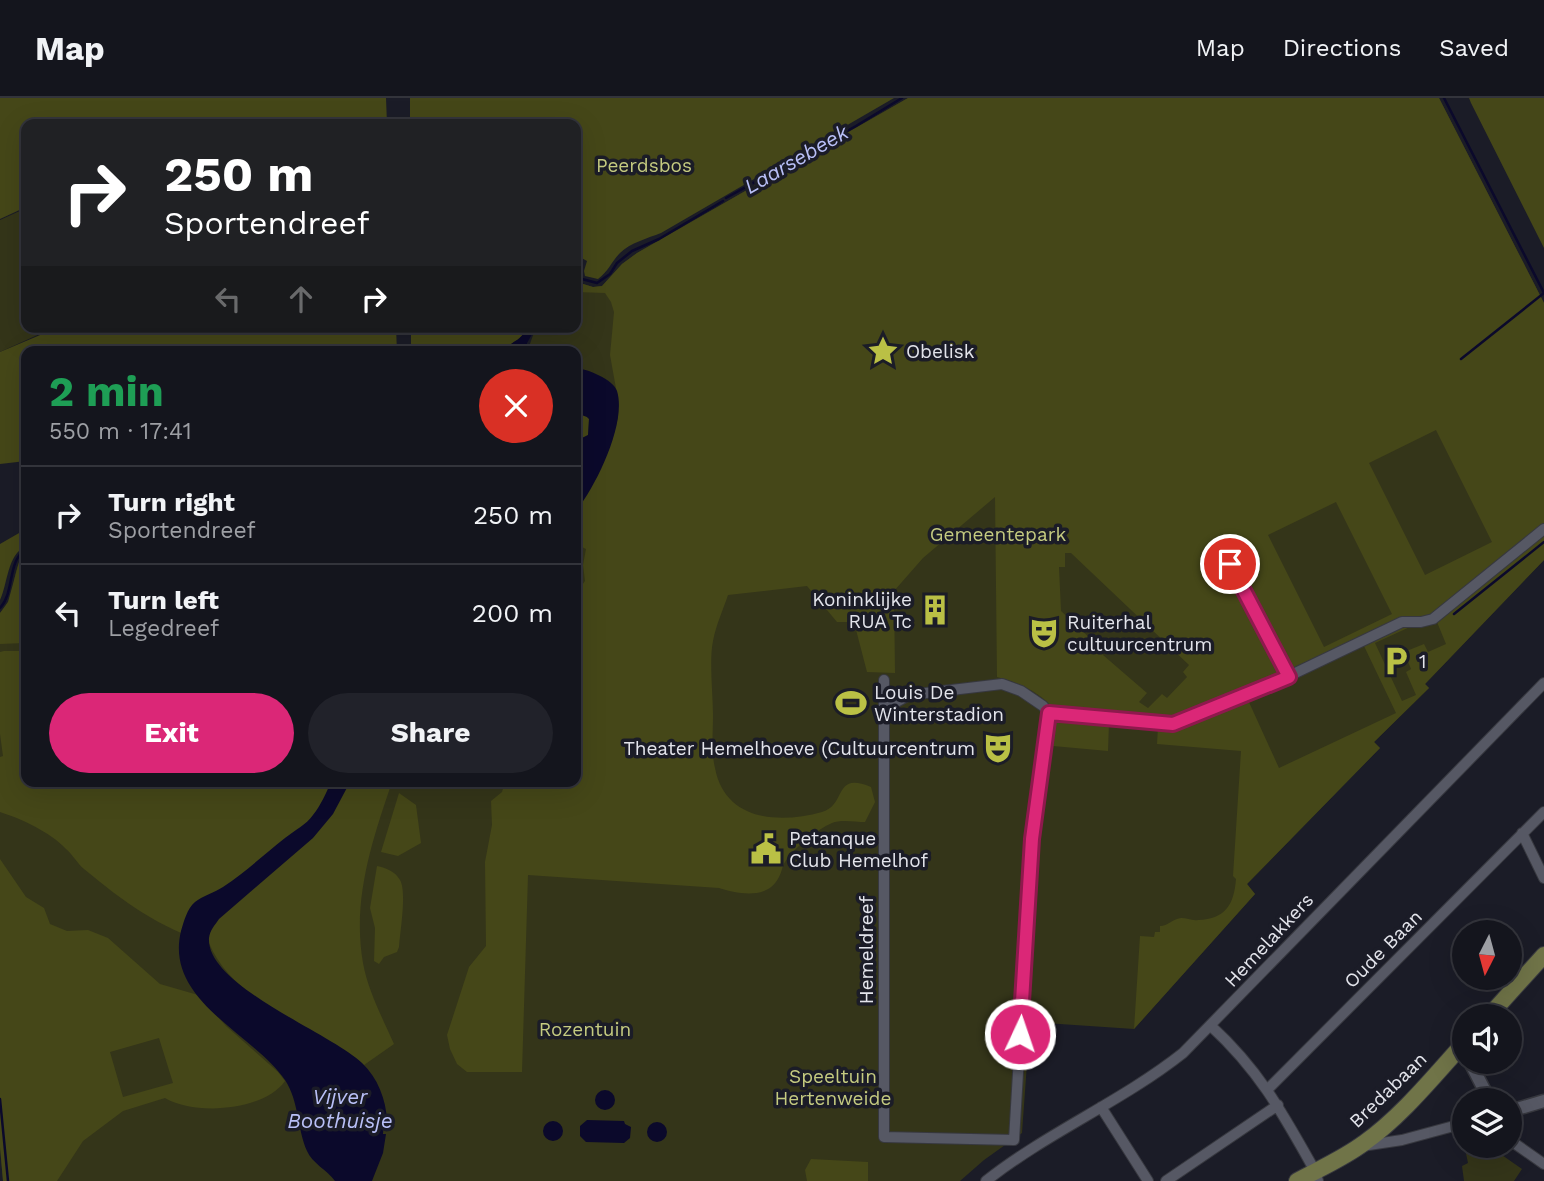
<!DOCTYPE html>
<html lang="en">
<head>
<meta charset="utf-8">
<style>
  body { margin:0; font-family:"Work Sans",sans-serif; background:#21222a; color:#f1f3f6; height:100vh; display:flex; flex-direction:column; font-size:26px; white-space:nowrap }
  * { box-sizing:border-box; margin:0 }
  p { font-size:23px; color:#9d9fa4 }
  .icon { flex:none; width:38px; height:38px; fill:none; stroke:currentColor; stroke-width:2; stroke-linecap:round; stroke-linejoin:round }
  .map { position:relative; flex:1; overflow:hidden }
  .details { position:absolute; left:21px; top:248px; width:560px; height:441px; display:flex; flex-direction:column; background:#14151d; border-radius:14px; box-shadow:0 7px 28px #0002,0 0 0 2px #33343b }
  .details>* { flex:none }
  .hud { position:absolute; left:21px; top:21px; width:560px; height:214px; border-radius:14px; box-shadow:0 7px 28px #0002,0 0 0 2px #33343b; background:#202124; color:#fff; overflow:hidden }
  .needle { width:46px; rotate:186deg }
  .tools { position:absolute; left:1452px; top:822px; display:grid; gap:14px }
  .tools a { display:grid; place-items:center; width:70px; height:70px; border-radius:50%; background:#14151d; box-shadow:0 7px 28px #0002,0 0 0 2px #33343b; font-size:35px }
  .pin { position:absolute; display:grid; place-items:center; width:60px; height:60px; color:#fff; margin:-30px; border:4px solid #fff; border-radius:50%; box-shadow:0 2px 7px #0007 }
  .me { position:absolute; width:77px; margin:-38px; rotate:3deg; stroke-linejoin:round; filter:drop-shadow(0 0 5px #0008) }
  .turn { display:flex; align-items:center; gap:24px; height:147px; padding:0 28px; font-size:32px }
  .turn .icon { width:91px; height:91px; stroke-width:2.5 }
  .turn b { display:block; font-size:49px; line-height:60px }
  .lanes { display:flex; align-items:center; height:66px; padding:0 28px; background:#0003; justify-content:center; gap:35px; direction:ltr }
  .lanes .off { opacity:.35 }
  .round { display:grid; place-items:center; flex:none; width:74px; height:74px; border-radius:37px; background:#21222a }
  .summary { display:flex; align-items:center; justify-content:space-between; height:119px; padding:0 28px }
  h1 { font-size:42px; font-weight:700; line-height:52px; color:#1e9e55 }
  .cta { display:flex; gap:14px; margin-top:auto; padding:14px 28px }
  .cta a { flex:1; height:80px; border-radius:42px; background:#db2777; color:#fff; font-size:28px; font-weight:700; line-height:80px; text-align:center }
  .cta a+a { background:#21222a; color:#f1f3f6 }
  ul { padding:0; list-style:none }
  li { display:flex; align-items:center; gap:21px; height:98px; padding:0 28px; border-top:2px solid #33343b }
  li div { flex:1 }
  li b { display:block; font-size:26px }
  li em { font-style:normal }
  header { display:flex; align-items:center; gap:42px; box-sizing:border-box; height:98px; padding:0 35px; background:#14151d; border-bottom:2px solid #33343b }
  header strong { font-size:33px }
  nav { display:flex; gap:38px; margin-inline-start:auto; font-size:24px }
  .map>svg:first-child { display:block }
  .green { fill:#343519 }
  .forest { fill:#454718; fill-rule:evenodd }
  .water { fill:#0b092b }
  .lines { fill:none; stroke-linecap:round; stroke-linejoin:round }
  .stream { stroke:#0b092b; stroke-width:2.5 }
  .minor-casing { stroke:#37383f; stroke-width:12 }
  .tertiary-casing { stroke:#37383f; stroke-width:15 }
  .primary-casing { stroke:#37383f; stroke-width:18 }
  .minor { stroke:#565864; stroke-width:10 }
  .tertiary { stroke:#565864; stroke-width:12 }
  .primary { stroke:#707448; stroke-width:16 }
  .route-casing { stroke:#8e194d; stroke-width:18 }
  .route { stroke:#db2777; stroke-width:12 }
  .labels { text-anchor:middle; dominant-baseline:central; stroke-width:7; stroke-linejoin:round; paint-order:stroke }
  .park-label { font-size:19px; fill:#c5cb80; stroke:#1b1c27 }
  .poi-label { font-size:19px; fill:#e3e4eb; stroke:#1b1c27; text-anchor:start }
  .street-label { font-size:19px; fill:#e3e4eb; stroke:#1b1c27 }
  .water-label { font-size:21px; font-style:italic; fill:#b9c0f7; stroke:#1b1c27 }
</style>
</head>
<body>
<header>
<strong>Map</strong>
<nav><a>Map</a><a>Directions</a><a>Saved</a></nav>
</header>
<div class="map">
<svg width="1544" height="1083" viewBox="0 0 1544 1083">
  <rect width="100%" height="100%" fill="#1b1c27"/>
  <path class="green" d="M 908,0 L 1439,0 L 1544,205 L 1544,462 L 1425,586 L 1429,590 L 1374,644 L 1380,650 L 1247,786 L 1255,796 L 1134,931 L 1030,924 L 1022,1035 L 984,1062 L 960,1083 L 3,1083 L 0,1048 L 0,515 C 18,499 10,470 26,454 L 26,684 L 576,684 L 576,254 L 527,254 L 536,229 L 576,229 L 576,164 L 580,185 L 593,189 L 602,188 L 622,166 L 637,155 Z
    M 22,112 L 23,115 L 26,114 L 26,229 L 55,229 L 0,254 L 0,122 Z
    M 1463,1041 L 1465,1048 L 1489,1048 L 1522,1071 L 1514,1083 L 1464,1083 L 1462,1068 L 1468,1065 Z"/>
  <path class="forest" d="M 0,0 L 386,0 L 387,26 L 26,26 L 26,109 L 0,121 Z
    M 410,0 L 894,0 L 661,135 C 648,140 630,145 620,155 C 612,163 608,174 598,181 L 585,178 L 584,173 L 587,163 L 576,157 L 576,26 L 410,26 Z
    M 908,0 L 1439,0 L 1544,205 L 1544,462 L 1425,586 L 1429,590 L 1374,644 L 1380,650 L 1247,786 L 1255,796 L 1134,931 L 1140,838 L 1154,839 L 1155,834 L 1160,834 L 1160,828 C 1168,828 1172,821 1181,820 C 1187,820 1192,823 1198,822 C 1226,821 1234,806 1236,781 L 1233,778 L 1241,653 L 1157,646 L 1158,629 L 1109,625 L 1108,653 L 1053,648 C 1053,639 1057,628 1055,619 C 1052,598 1015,583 997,579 L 995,399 L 923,460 L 894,493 L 895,575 L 867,574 L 854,524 L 837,524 L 807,488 L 728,497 C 723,512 716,527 713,543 C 709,562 713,596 713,617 C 713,634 711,654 715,670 C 725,723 779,726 822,714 C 847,707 833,673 871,689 L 875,704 L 865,724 C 856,724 841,721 832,725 C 816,732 795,749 785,764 C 782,768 782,774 779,779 C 768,802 738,796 719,790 L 528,777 L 522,974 L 467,974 L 457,966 L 450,951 L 447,937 L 469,869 L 486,848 L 485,764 L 492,727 L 491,703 L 502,694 L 505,684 L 576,684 L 576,495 L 585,483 L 583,467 L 586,451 L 576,446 L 576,413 L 596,380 L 612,343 L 618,319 L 617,296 L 610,257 L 614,214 L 611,204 L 605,195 L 576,194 L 576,164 L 580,185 L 593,189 L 602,188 L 622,166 L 637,155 ZM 1436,332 L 1492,444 L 1425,477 L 1369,365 ZM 1336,404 L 1392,516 L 1324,549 L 1268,437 ZM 1065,455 L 1071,455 L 1189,567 L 1183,574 L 1187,579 L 1167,600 L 1162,596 L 1148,610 L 1139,604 L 1147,595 L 1103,557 L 1093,543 L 1061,513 L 1059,469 L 1065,469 ZM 1437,524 L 1446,546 L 1428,554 L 1424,546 L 1404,554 L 1411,571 L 1406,574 L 1416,597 L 1402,603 L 1375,545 L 1412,528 L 1423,529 ZM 1364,548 L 1396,615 L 1279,670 L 1248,602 Z
    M 1469,0 L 1544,0 L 1544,150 L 1471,5 Z
    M 59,229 L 396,229 L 397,254 L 26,254 L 26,363 L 0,366 L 0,254 Z
    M 411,229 L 528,229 C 520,245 511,243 504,254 L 411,254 Z
    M 576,315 L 583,316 L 589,321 L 588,337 L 576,343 Z
    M 26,431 L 26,448 C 7,457 8,485 0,502 L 0,446 Z
    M 26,454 L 25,545 L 0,546 L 0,515 L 8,504 L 19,464 Z
    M 4,553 L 26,553 L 26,684 L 392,684 C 372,743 352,802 363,865 C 368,893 383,921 394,946 L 364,967 C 316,925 235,908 209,845 C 159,830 124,804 84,771 C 77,765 73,757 66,751 C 50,734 22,721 0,714 L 0,659 L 3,658 L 0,636 L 0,554 Z
    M 399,695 L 416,707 L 421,745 L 398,758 L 381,754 Z
    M 0,761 L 26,799 L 44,810 L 50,826 L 67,833 L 88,832 L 108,840 L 160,886 L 198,897 L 226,928 L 278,974 L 285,983 C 264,1013 195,1018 165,1000 L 123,1013 L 83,1043 L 57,1083 L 3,1083 L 0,1049 ZM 159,940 L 173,985 L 123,999 L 110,954 Z
    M 377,768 C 386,770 395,773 400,782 C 407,794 400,834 399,849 L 397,854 L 384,859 L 379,866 L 374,863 L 375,830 L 370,810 Z
    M 811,1061 L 868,1064 L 868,1083 L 807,1083 L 805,1072 Z"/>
  <path class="water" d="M 528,229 L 536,229 L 527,245 L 527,254 L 504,254 C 510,242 519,246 528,229 Z
    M 576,270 C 587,271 613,281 617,293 C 627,325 596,388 576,413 L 576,343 L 588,337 L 589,321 L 587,319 L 576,315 Z
    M 331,684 L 350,684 L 333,716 L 313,740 L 219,821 C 215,827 210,832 209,840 C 206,888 331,935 362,965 C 378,980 386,1002 387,1022 L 384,1022 L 383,1036 L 386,1036 L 383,1055 L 372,1083 L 335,1083 C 327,1072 312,1065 307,1053 C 297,1030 299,1003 285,982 C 253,935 164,903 181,833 C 184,823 187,811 195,804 C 202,798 214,795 223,789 C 246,774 263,757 285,740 C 295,732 306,727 313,717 C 321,707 326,695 331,684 Z
    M595 1002a10 10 0 1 1 20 0a10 10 0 1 1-20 0Z
    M 587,1022 L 624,1023 L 625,1026 L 631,1029 L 630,1040 L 624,1045 L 586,1044 L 580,1038 L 580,1028 Z
    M543 1033a10 10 0 1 1 20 0a10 10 0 1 1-20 0Z
    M647 1034a10 10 0 1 1 20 0a10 10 0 1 1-20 0Z"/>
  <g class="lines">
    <path class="stream" d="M 1444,0 L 1544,195 L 1461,261
      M 726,100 L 856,28 L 902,0
      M 576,161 L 581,164 L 580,176 L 582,181 L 597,185 L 610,176 L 617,165 L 632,153 L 659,141 L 723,103
      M 0,510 C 15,494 7,463 26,451
      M 1454,516 L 1544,444
      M 0,1001 L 8,1083"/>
    <g class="minor-casing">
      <path id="minor" d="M 1230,466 L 1289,578
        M 884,582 L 884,1039 L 1014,1042
        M 884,611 L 909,597 L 1002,586 L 1021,593 L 1043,608 L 1049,615 L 1032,741 L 1014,1042
        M 1049,615 L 1173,626 L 1182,624 L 1289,578 L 1402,524 L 1421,524 L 1433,521 L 1544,431
        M 1522,735 L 1544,780
        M 1211,928 C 1260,973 1283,1016 1315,1073 L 1318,1083
        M 1268,991 L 1544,714
        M 1101,1009 L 1148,1083
        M 1510,1039 L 1514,1045 L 1544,1066
        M 1362,1048 L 1402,1042 L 1465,1025
        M 986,1083 C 1048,1034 1121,1004 1183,955 L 1544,585
        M 1166,1083 L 1278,1007"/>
    </g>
    <g class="tertiary-casing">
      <path id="tertiary" d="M 1470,964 L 1490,1003
        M 1510,1013 L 1544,1003"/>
    </g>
    <g class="primary-casing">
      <path id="primary" d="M 1488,919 L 1544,857
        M 1297,1083 C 1319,1071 1344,1060 1364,1045 C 1402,1018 1433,979 1465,944"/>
    </g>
    <use href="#minor" class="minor"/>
    <use href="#tertiary" class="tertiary"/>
    <use href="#primary" class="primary"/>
  </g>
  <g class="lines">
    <g class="route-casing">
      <path id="route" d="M 1020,936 L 1032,741 L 1049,615 L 1173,626 L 1289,579 L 1230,466"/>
    </g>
    <use href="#route" class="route"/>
  </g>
  <defs>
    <g id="sight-bare" transform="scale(2.415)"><path d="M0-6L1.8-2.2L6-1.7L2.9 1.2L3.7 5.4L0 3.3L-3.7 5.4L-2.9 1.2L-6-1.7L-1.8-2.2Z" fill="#bac045" stroke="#1b1c27" stroke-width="2.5" paint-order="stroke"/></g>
    <g id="building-bare" transform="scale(2.415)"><path d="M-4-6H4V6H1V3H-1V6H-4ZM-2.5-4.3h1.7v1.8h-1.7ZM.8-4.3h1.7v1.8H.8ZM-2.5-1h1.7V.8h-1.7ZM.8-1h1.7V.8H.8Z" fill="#bac045" stroke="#1b1c27" stroke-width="2.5" paint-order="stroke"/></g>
    <g id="theatre-bare" transform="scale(2.415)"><path d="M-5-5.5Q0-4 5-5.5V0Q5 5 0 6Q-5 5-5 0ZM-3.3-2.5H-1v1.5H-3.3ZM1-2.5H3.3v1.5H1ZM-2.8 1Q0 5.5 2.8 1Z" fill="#bac045" stroke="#1b1c27" stroke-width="2.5" paint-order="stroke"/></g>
    <g id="parking-bare" transform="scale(2.415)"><path d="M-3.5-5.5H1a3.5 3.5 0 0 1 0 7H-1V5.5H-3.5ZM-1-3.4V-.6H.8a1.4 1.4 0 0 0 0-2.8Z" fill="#bac045" stroke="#1b1c27" stroke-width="2.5" paint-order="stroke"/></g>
    <g id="stadium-bare" transform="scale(2.415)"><path d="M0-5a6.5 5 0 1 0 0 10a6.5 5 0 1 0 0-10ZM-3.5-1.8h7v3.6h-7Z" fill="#bac045" stroke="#1b1c27" stroke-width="2.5" paint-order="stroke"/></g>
    <g id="civic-bare" transform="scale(2.415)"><path d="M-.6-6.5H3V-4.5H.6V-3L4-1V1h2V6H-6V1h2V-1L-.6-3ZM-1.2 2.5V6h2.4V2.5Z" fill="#bac045" stroke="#1b1c27" stroke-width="2.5" paint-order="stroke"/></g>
  </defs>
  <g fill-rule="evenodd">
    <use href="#sight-bare" x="883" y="253"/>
    <use href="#building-bare" x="935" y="512"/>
    <use href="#theatre-bare" x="1044" y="535"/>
    <use href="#parking-bare" x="1396" y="563"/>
    <use href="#stadium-bare" x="851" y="605"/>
    <use href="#theatre-bare" x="998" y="650"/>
    <use href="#civic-bare" x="766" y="751"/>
  </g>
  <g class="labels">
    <g class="park-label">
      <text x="644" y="67">Peerdsbos</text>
      <text x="998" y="436">Gemeentepark</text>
      <text x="585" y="931">Rozentuin</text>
      <text x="833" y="978">Speeltuin<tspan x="833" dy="22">Hertenweide</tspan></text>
    </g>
    <g class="poi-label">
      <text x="906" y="253">Obelisk</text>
      <text x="912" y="501" text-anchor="end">Koninklijke<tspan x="912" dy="22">RUA Tc</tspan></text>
      <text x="1067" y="524">Ruiterhal<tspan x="1067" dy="22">cultuurcentrum</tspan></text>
      <text x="1419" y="563">1</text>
      <text x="874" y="594">Louis De<tspan x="874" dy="22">Winterstadion</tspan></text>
      <text x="975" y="650" text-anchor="end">Theater Hemelhoeve (Cultuurcentrum</text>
      <text x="789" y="740">Petanque<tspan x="789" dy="22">Club Hemelhof</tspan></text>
    </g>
    <g class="street-label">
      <text transform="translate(1269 842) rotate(-47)">Hemelakkers</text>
      <text transform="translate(1383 851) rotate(-45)">Oude Baan</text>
      <text transform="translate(866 852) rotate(-90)">Hemeldreef</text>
      <text transform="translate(1388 992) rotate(-44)">Bredabaan</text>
    </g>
    <g class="water-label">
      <text transform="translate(796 61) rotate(-30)">Laarsebeek</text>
      <text x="340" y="998">Vijver<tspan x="340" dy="24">Boothuisje</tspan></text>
    </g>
  </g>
</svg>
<div class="tools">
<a><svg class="needle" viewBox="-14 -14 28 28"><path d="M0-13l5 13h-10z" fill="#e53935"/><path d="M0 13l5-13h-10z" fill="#9d9fa4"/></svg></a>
<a><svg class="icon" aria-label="sound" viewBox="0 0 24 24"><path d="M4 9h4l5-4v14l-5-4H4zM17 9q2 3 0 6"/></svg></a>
<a><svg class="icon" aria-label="layers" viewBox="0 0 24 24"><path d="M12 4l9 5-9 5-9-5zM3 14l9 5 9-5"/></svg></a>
</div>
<div class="pin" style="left:1230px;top:466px;background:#d93025"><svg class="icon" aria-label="arrive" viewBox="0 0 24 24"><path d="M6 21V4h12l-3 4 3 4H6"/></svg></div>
<svg class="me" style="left:1020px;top:936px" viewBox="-20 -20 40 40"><circle r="17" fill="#db2777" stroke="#fff" stroke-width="3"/><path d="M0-11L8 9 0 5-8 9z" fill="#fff"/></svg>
<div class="hud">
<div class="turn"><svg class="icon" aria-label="right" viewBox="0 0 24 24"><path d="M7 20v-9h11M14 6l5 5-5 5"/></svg><div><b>250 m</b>Sportendreef</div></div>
<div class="lanes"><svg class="icon off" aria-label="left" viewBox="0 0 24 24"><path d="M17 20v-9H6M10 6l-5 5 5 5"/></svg><svg class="icon off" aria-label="ahead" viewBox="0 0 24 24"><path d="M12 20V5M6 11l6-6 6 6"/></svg><svg class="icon" aria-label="right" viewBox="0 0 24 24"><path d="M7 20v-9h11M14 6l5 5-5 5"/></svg></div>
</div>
<section class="details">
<div class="summary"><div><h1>2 min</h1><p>550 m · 17:41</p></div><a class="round" style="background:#d93025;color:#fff"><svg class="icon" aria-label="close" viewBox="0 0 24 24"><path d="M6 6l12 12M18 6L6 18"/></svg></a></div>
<ul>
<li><svg class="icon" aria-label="right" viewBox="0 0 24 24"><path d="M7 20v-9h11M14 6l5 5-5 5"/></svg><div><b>Turn right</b><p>Sportendreef</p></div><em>250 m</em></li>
<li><svg class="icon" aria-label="left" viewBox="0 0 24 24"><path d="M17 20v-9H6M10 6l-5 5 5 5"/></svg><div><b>Turn left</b><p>Legedreef</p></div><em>200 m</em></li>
</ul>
<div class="cta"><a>Exit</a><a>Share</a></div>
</section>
</div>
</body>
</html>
